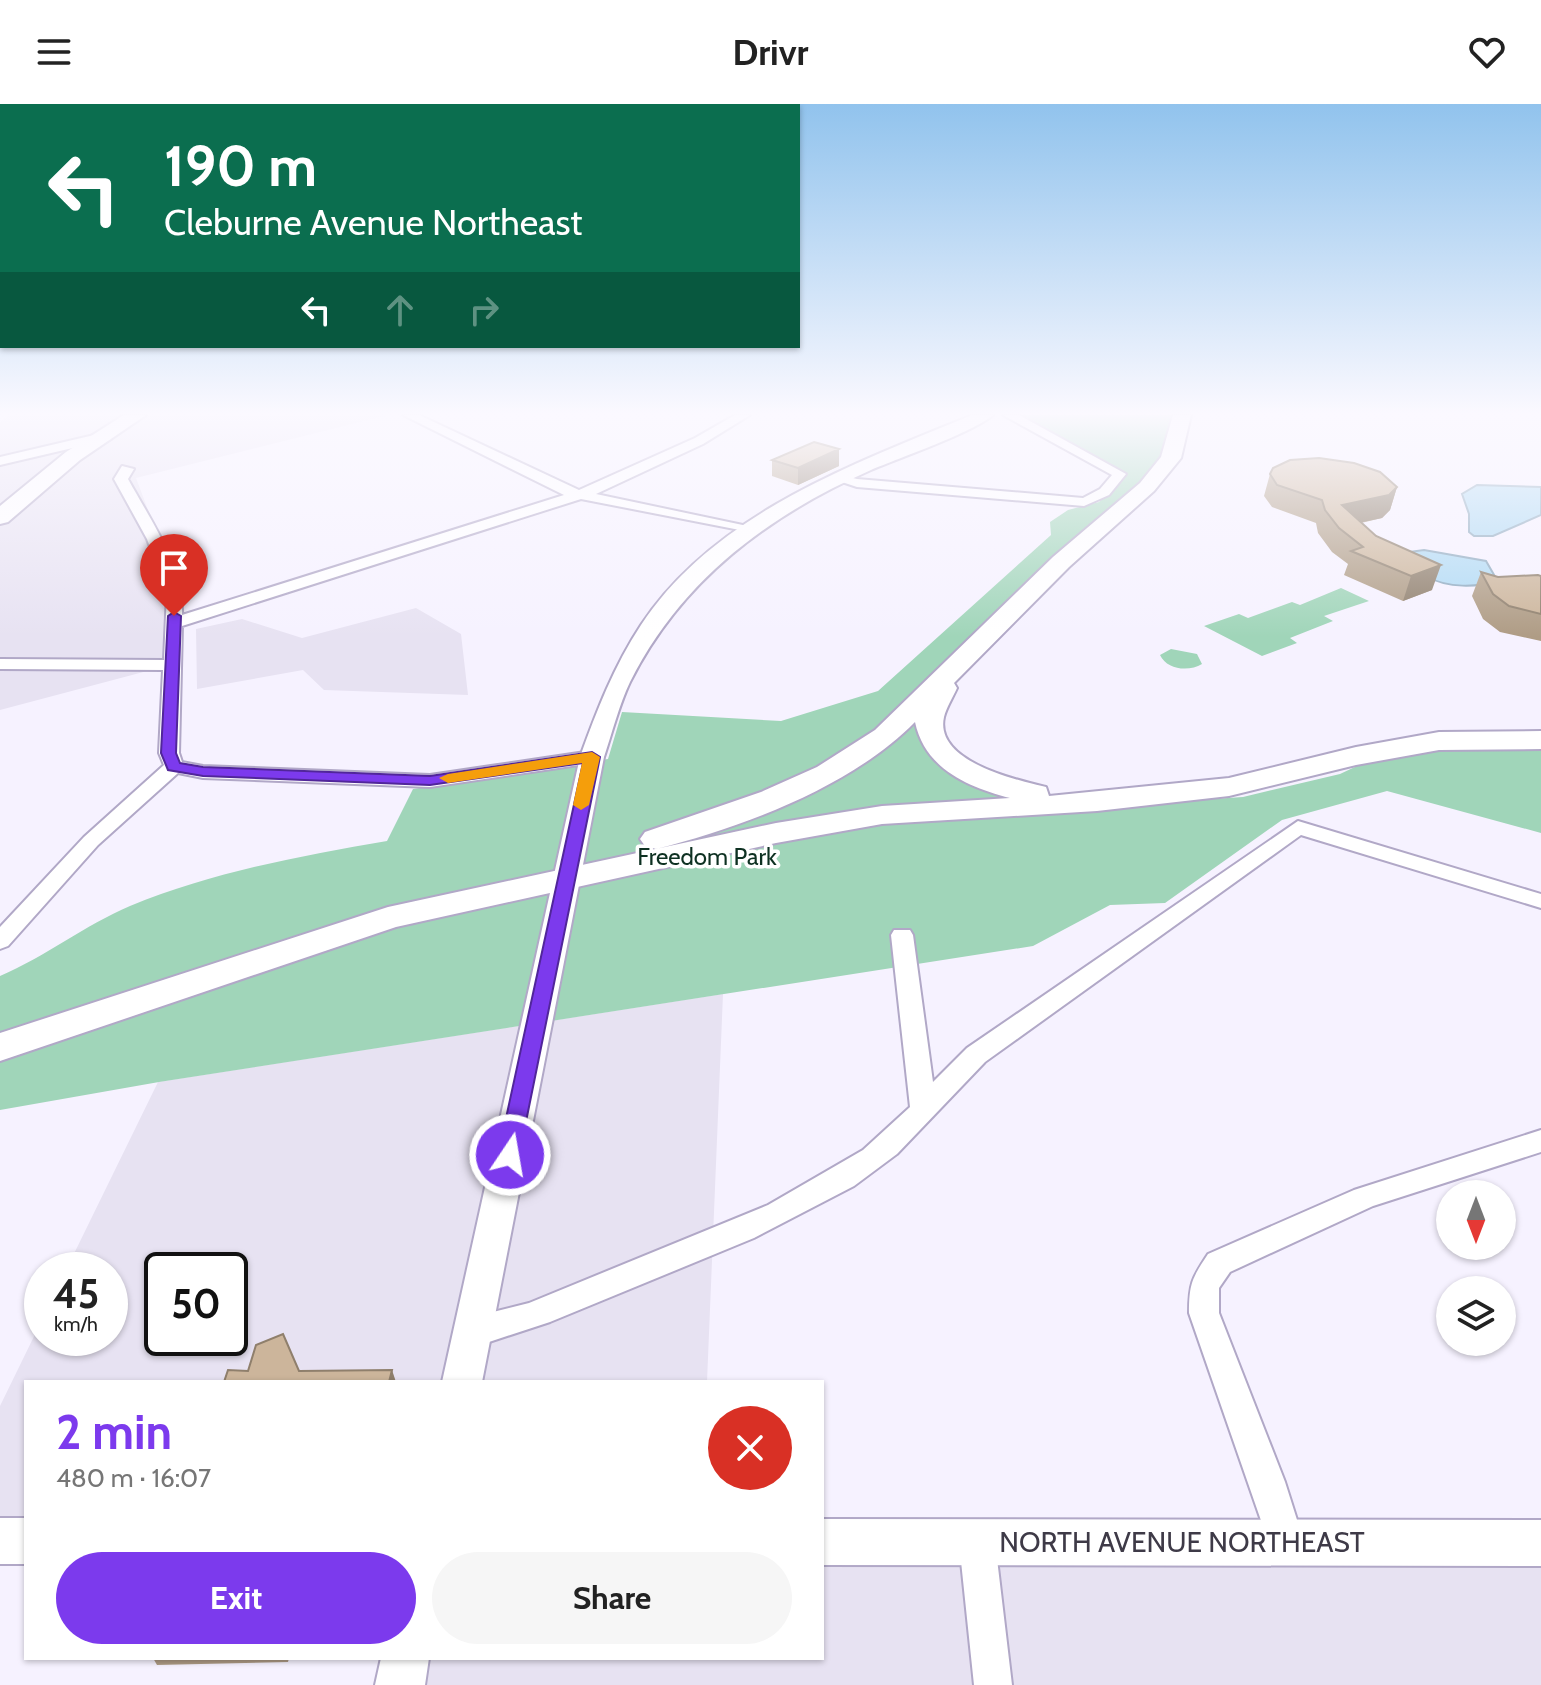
<!DOCTYPE html>
<html lang="en">
<head>
<meta charset="utf-8">
<style>
  body { margin:0; font-family:Cabin,sans-serif; background:#f6f6f6; color:#222; height:100vh; display:flex; flex-direction:column; font-size:30px; white-space:nowrap }
  * { box-sizing:border-box; margin:0 }
  p { font-size:26px; color:#767676 }
  .icon { flex:none; width:44px; height:44px; fill:none; stroke:currentColor; stroke-width:2; stroke-linecap:round; stroke-linejoin:round }
  .map { position:relative; flex:1; overflow:hidden }
  .sheet { position:absolute; left:24px; top:1276px; width:800px; height:280px; display:flex; flex-direction:column; background:#fff; border-radius:0px; box-shadow:0 2px 6px #0004 }
  .sheet>* { flex:none }
  .banner { position:absolute; left:0px; top:0px; width:800px; height:244px; box-shadow:0 2px 6px #0004; background:#0b6e4f; color:#fff; overflow:hidden }
  .needle { width:52px; rotate:180deg }
  .tools { position:absolute; left:1436px; top:1076px; display:grid; gap:16px }
  .tools a { display:grid; place-items:center; width:80px; height:80px; border-radius:50%; background:#fff; box-shadow:0 2px 6px #0004; font-size:40px }
  .speed { position:absolute; left:24px; top:1148px; display:flex; gap:16px; font-size:40px; font-weight:700; text-align:center }
  .speed>* { display:grid; place-content:center; width:104px; height:104px; border-radius:50%; background:#fff; box-shadow:0 2px 6px #0004; line-height:1 }
  .speed small { font-size:20px; font-weight:400 }
  .speed .limit { border:4px solid #111; border-radius:12px; background:#fff; color:#111 }
  .pin { position:absolute; display:grid; place-items:center; width:68px; height:68px; color:#fff; margin:-82px -34px; border-radius:50% 50% 50% 0; rotate:-45deg; box-shadow:0 0 8px #0007 }
  .pin .icon { rotate:45deg }
  .me { position:absolute; width:88px; margin:-44px; rotate:12deg; stroke-linejoin:round; filter:drop-shadow(0 0 6px #0008) }
  .turn { display:flex; align-items:center; gap:28px; height:168px; padding:0 32px; font-size:36px }
  .turn .icon { width:104px; height:104px; stroke-width:2.5 }
  .turn b { display:block; font-size:56px; line-height:68px }
  .lanes { display:flex; align-items:center; height:76px; padding:0 32px; background:#0003; justify-content:center; gap:40px; direction:ltr }
  .lanes .off { opacity:.35 }
  .round { display:grid; place-items:center; flex:none; width:84px; height:84px; border-radius:42px; background:#f6f6f6 }
  .overview { display:flex; align-items:center; justify-content:space-between; height:136px; padding:0 32px }
  h1 { font-size:48px; font-weight:700; line-height:60px; color:#7c3aed }
  .action { display:flex; gap:16px; margin-top:auto; padding:16px 32px }
  .action a { flex:1; height:92px; border-radius:48px; background:#7c3aed; color:#fff; font-size:32px; font-weight:700; line-height:92px; text-align:center }
  .action a+a { background:#f6f6f6; color:#222 }
  header { display:flex; justify-content:space-between; align-items:center; height:104px; padding:0 32px; background:#fff; font-size:36px; font-weight:700 }
  .map>svg:first-child { display:block }
  .built { fill:#e7e2f2; fill-rule:evenodd }
  .green { fill:#a0d5b9 }
  .water { fill:#b0daf4; stroke:#8eaac0; stroke-width:2 }
  .lines { fill:none; stroke-linecap:round; stroke-linejoin:round }
  .minor-casing { stroke:#b1a8c7; stroke-width:4 }
  .major-casing { stroke:#b1a8c7; stroke-width:4 }
  .highway-casing { stroke:#b1a8c7; stroke-width:4 }
  .minor { fill:#fff; fill-rule:evenodd }
  .major { fill:#fff; fill-rule:evenodd }
  .highway { fill:#fff; fill-rule:evenodd }
  .wall { fill:#af9c85 }
  .shaded-wall { fill:#8f7f6c }
  .building { fill:#ccb59b; stroke:#8f7f6c; stroke-width:2 }
  .route { fill:#7c3aed; stroke:#51269a; stroke-width:2 }
  .slow { fill:#f59e0b }
  .labels { text-anchor:middle; dominant-baseline:central; stroke-width:7; stroke-linejoin:round; paint-order:stroke }
  .park-label { font-size:24px; fill:#0e3122; stroke:#fff }
  .near-street-label { font-size:28px; fill:#3e3a47; stroke:#fff }
</style>
</head>
<body>
<header><svg class="icon" aria-label="menu" viewBox="0 0 24 24"><path d="M4 6h16M4 12h16M4 18h16"/></svg>Drivr<svg class="icon" aria-label="heart" viewBox="0 0 24 24"><path d="M12 20l-8-8c-3-5 5-10 8-4 3-6 11-1 8 4z"/></svg></header>
<div class="map">
<svg width="1541" height="1581" viewBox="0 0 1541 1581">
  <rect width="100%" height="100%" fill="#f6f2ff"/>
  <path class="built" d="M 9,311 L 388,311 L 136,374 L 173,472 L 166,562 L 0,606 L 0,318 Z
    M 416,504 L 461,530 L 468,591 L 324,586 L 303,566 L 197,585 L 196,525 L 242,515 L 302,534 Z
    M 723,890 L 707,1278 L 26,1278 L 26,1438 L 0,1437 L 0,1302 L 42,1216 L 42,1234 L 110,1234 L 110,1166 L 66,1166 L 158,978 ZM 162,1166 L 230,1166 L 230,1234 L 162,1234 Z
    M 822,1431 L 1541,1439 L 1541,1581 L 382,1581 L 388,1554 L 822,1554 Z"/>
  <path class="green" d="M 1017,311 L 1177,311 L 1170,341 L 1148,373 L 949,563 L 926,640 L 1058,705 L 1243,693 L 1340,670 L 1357,662 L 1462,640 L 1541,643 L 1541,729 L 1387,687 L 1282,716 L 1165,799 L 1110,801 L 1033,842 L 159,978 L 0,1006 L 0,872 C 45,853 85,821 130,802 C 213,768 300,752 387,737 L 413,685 L 608,655 L 622,608 L 781,617 L 878,587 L 1051,431 L 1050,418 L 1068,406 L 1099,398 L 1124,369 Z
    M 1341,484 L 1369,497 L 1324,512 L 1333,517 L 1290,534 L 1297,539 L 1262,552 L 1204,522 L 1239,510 L 1248,514 L 1292,498 L 1300,501 Z
    M 1171,545 L 1197,550 L 1202,560 C 1189,568 1167,566 1160,551 Z"/>
  <path class="water" d="M 1477,381 L 1541,383 L 1541,411 L 1493,432 L 1474,432 L 1469,428 L 1469,410 L 1462,390 Z
    M 1424,446 L 1486,457 L 1497,476 C 1478,484 1447,484 1428,473 C 1421,468 1414,455 1409,448 Z"/>
  <g class="lines">
    <g class="minor-casing">
      <path id="minor" d="M 403,311 L 419,311 L 579,386 L 695,334 L 735,311 L 750,311 L 703,340 L 596,390 L 757,424 L 750,428 L 581,395 L 182,522 L 179,649 L 182,658 L 203,662 L 430,671 L 592,647 L 602,653 L 592,659 L 430,683 L 203,674 L 178,669 L 98,741 L 8,842 L 0,845 L 0,823 L 84,733 L 164,661 L 159,649 L 163,566 L 0,565 L 0,555 L 164,556 L 167,489 L 147,435 L 114,375 L 122,362 L 134,365 L 128,375 C 151,417 184,463 182,511 L 564,391 Z
        M 1003,311 L 1019,311 L 1126,370 L 1109,391 L 1084,402 L 857,383 L 830,374 L 837,370 L 857,375 L 1083,394 L 1100,385 L 1112,371 Z
        M 107,328 L 111,329 L 111,335 L 0,361 L 0,353 Z
        M 1298,717 L 1541,790 L 1541,804 L 1301,731 L 985,958 L 897,1050 L 854,1082 L 754,1134 L 550,1218 L 489,1238 L 472,1240 L 461,1236 L 456,1226 L 461,1216 L 529,1199 L 768,1101 L 863,1046 L 910,1003 L 891,831 L 894,826 L 910,826 L 913,831 L 933,978 L 967,944 Z
        M 1541,1026 L 1541,1048 L 1373,1102 L 1230,1168 L 1219,1184 L 1219,1209 L 1285,1378 L 1304,1438 L 1299,1451 L 1286,1456 L 1273,1451 L 1189,1209 C 1189,1180 1192,1174 1208,1150 L 1354,1086 Z
        M 977,1420 L 990,1425 L 995,1438 L 1012,1581 L 974,1581 L 959,1438 L 964,1425 Z"/>
    </g>
    <g class="major-casing">
      <path id="major" d="M 972,311 L 993,311 C 974,328 899,354 871,366 C 769,411 681,476 630,578 C 619,601 612,629 604,653 L 482,1278 L 442,1278 L 580,653 C 597,606 614,562 641,521 C 715,409 854,360 972,311 Z
        M 0,1414 L 26,1414 L 26,1460 L 0,1460 Z
        M 822,1415 L 1541,1416 L 1541,1462 L 822,1461 Z
        M 381,1554 L 429,1554 L 425,1581 L 375,1581 Z"/>
    </g>
    <g class="highway-casing">
      <path id="highway" d="M 124,311 L 146,311 L 80,356 L 8,418 L 0,420 L 0,402 L 66,348 Z
        M 1173,311 L 1191,311 L 1181,354 L 1154,387 L 1069,463 L 954,579 L 957,584 C 953,593 946,604 944,613 C 934,658 1017,676 1046,683 L 1049,692 L 1229,674 L 1356,643 L 1439,628 L 1541,627 L 1541,645 L 1439,646 L 1356,661 L 1229,692 L 1097,707 L 882,720 L 776,739 L 396,823 L 0,957 L 0,929 L 388,803 L 776,719 L 882,702 L 1010,694 C 968,683 925,665 915,618 C 851,683 743,723 656,745 L 645,742 L 640,735 L 645,728 L 761,688 L 817,663 L 875,626 L 1053,453 L 1140,379 L 1161,353 Z"/>
    </g>
    <use href="#minor" class="minor"/>
    <use href="#major" class="major"/>
    <use href="#highway" class="highway"/>
  </g>
  <path class="wall" d="M 839,345 L 839,362 L 798,381 L 772,372 L 772,356 Z
    M 1270,370 L 1397,383 L 1390,406 L 1382,414 L 1361,419 L 1432,486 L 1403,497 L 1344,471 L 1348,460 L 1332,448 L 1318,429 L 1316,419 L 1272,403 L 1264,392 Z
    M 1481,468 L 1498,473 L 1541,472 L 1541,537 L 1500,528 L 1483,515 L 1472,492 Z
    M 153,1554 L 289,1554 L 288,1558 L 157,1561 Z"/>
  <path class="shaded-wall" d="M 839,345 L 839,362 L 798,381 L 798,364 Z
    M 1397,383 L 1390,406 L 1382,414 L 1339,423 L 1342,401 Z
    M 1441,461 L 1432,486 L 1403,497 L 1411,472 Z
    M 392,1266 L 396,1278 L 389,1278 Z"/>
  <path class="building" d="M 814,338 L 839,345 L 798,364 L 772,356 Z
    M 1319,354 L 1354,359 L 1380,368 L 1397,383 L 1389,391 L 1342,401 L 1376,432 L 1441,461 L 1411,472 L 1351,447 L 1363,443 L 1339,424 L 1325,406 L 1322,396 L 1277,381 L 1270,370 L 1273,364 L 1290,356 Z
    M 1481,468 L 1498,473 L 1538,471 L 1541,472 L 1541,510 L 1509,502 L 1493,490 Z
    M 283,1230 L 299,1267 L 392,1266 L 389,1278 L 224,1278 L 228,1266 L 248,1267 L 256,1241 Z"/>
  <linearGradient id="sky" x2="0" y2="1"><stop stop-color="#91c3ed"/><stop offset="0.58" stop-color="#fbf9ff"/><stop offset="1" stop-color="#fbf9ff" stop-opacity="0"/></linearGradient>
  <rect width="1541" height="533" fill="url(#sky)"/>
  <path class="route" d="M 174,508 L 181,512 L 176,649 L 180,659 L 203,663 L 430,672 L 592,648 L 600,653 L 518,1057 L 502,1057 L 498,1051 L 583,659 L 430,681 L 203,672 L 168,666 L 161,649 L 168,512 Z"/>
  <path class="slow" d="M 592,648 L 600,653 L 589,701 L 581,706 L 573,701 L 582,659 L 448,679 L 439,674 L 448,670 Z"/>
  <g class="labels">
    <g class="park-label">
      <text x="707" y="752">Freedom Park</text>
    </g>
    <g class="near-street-label">
      <text x="1182" y="1438">NORTH AVENUE NORTHEAST</text>
    </g>
  </g>
</svg>
<div class="tools">
<a><svg class="needle" viewBox="-14 -14 28 28"><path d="M0-13l5 13h-10z" fill="#e53935"/><path d="M0 13l5-13h-10z" fill="#767676"/></svg></a>
<a><svg class="icon" aria-label="layers" viewBox="0 0 24 24"><path d="M12 4l9 5-9 5-9-5zM3 14l9 5 9-5"/></svg></a>
</div>
<div class="speed"><div>45<small>km/h</small></div><div class="limit">50</div></div>
<div class="pin" style="left:174px;top:512px;background:#d93025"><svg class="icon" aria-label="arrive" viewBox="0 0 24 24"><path d="M6 21V4h12l-3 4 3 4H6"/></svg></div>
<svg class="me" style="left:510px;top:1051px" viewBox="-20 -20 40 40"><circle r="17" fill="#7c3aed" stroke="#fff" stroke-width="3"/><path d="M0-11L8 9 0 5-8 9z" fill="#fff"/></svg>
<div class="banner">
<div class="turn"><svg class="icon" aria-label="left" viewBox="0 0 24 24"><path d="M17 20v-9H6M10 6l-5 5 5 5"/></svg><div><b>190 m</b>Cleburne Avenue Northeast</div></div>
<div class="lanes"><svg class="icon" aria-label="left" viewBox="0 0 24 24"><path d="M17 20v-9H6M10 6l-5 5 5 5"/></svg><svg class="icon off" aria-label="ahead" viewBox="0 0 24 24"><path d="M12 20V5M6 11l6-6 6 6"/></svg><svg class="icon off" aria-label="right" viewBox="0 0 24 24"><path d="M7 20v-9h11M14 6l5 5-5 5"/></svg></div>
</div>
<section class="sheet">
<div class="overview"><div><h1>2 min</h1><p>480 m · 16:07</p></div><a class="round" style="background:#d93025;color:#fff"><svg class="icon" aria-label="close" viewBox="0 0 24 24"><path d="M6 6l12 12M18 6L6 18"/></svg></a></div>
<div class="action"><a>Exit</a><a>Share</a></div>
</section>
</div>
</body>
</html>
